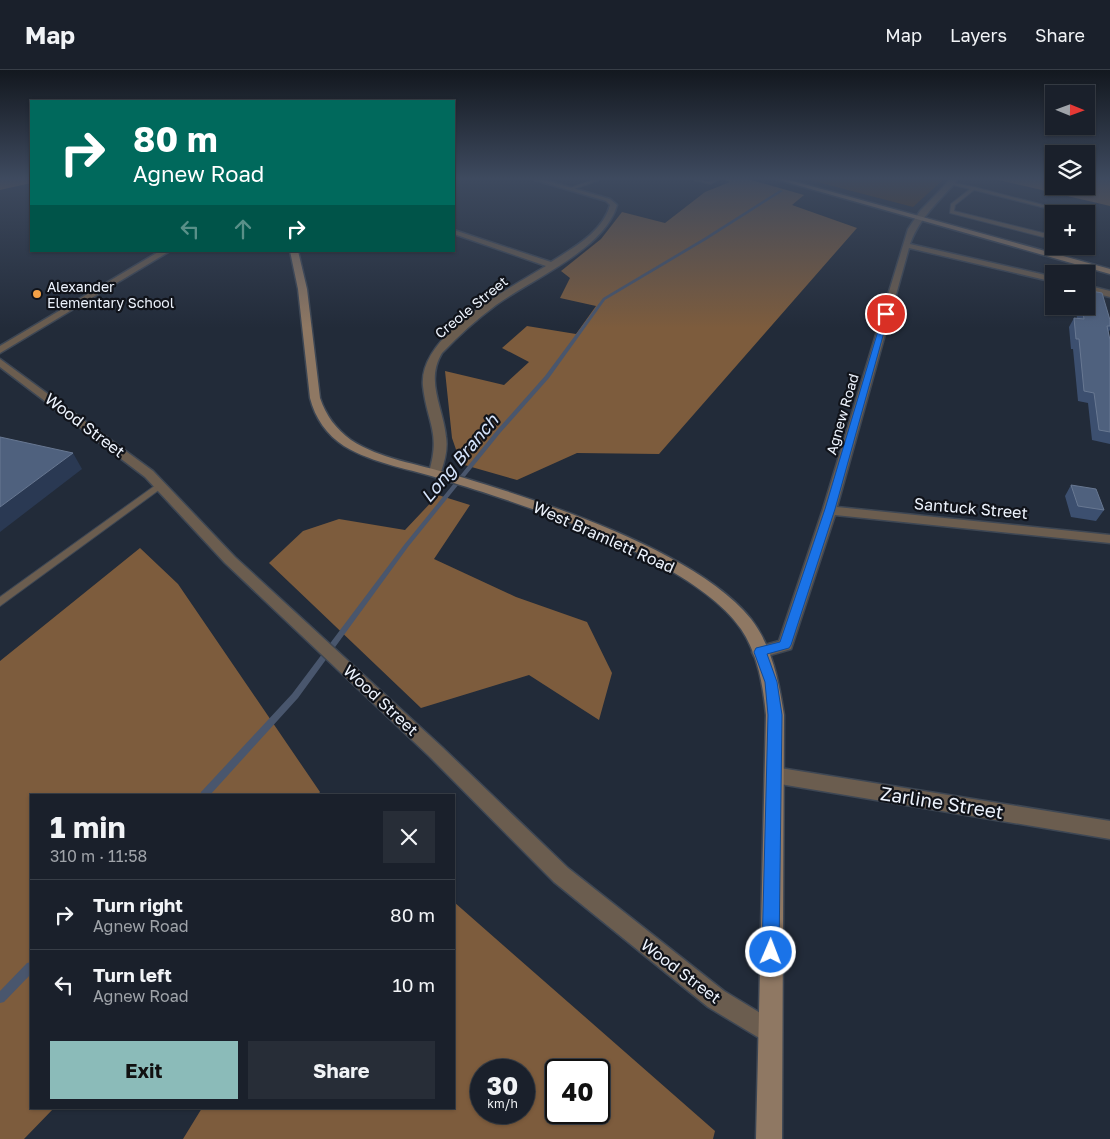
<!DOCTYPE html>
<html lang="en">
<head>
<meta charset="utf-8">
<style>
  body { margin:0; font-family:"Golos Text",sans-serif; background:#272d37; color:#f1f3f6; height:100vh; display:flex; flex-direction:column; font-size:19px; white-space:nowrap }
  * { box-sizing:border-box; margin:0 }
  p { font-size:16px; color:#9fa3a9 }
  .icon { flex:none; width:28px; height:28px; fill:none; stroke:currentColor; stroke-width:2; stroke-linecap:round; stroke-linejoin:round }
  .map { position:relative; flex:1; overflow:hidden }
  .side { position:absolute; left:30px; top:724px; width:425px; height:315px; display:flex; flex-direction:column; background:#1a202b; border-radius:0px; box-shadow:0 1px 4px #0004,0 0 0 1px #383e47 }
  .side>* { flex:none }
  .top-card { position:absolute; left:30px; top:30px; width:425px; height:152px; border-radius:0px; box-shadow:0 1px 4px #0004,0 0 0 1px #383e47; background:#00695c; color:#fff; overflow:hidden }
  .needle { width:32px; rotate:91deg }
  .tools { position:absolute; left:1045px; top:15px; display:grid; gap:10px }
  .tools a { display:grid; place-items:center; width:50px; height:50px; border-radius:0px; background:#1a202b; box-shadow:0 1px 4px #0004,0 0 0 1px #383e47; font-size:25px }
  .speed { position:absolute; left:470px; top:989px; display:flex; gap:10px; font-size:25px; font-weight:700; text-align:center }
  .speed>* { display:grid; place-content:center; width:65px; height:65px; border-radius:50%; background:#1a202b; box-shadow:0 1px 4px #0004,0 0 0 1px #383e47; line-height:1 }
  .speed small { font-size:12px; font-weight:400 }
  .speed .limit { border:2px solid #111; border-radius:8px; background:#fff; color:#111 }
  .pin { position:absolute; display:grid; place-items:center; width:42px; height:42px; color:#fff; margin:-21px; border:2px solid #fff; border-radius:50%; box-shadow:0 1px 5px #0007 }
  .me { position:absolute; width:55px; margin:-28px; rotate:1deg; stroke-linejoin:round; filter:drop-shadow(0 0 4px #0008) }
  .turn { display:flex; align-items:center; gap:18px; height:105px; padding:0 20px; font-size:22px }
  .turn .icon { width:65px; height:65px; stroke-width:2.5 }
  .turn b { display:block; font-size:35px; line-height:42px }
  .lanes { display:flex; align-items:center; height:48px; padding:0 20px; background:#0003; justify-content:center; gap:25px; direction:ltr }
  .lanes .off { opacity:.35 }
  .round { display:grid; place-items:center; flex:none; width:52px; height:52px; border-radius:0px; background:#272d37 }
  .headline { display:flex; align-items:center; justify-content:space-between; height:85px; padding:0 20px }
  h1 { font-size:30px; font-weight:700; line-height:38px }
  .cta { display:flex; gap:10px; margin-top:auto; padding:10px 20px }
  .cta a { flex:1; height:58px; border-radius:0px; background:#8bbbb9; color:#111; font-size:20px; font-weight:700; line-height:58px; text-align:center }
  .cta a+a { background:#272d37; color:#f1f3f6 }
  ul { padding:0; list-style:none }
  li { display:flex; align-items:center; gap:15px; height:70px; padding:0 20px; border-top:1px solid #383e47 }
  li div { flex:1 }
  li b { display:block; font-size:19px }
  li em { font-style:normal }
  header { display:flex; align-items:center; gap:30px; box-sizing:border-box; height:70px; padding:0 25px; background:#1a202b; border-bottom:1px solid #383e47 }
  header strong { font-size:24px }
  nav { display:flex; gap:28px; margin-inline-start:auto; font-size:18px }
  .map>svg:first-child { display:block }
  .green { fill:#523518 }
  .forest { fill:#7d5c3d; fill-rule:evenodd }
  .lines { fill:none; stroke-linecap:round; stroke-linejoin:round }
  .stream { fill:#49566d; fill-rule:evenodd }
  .lane-casing { stroke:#3e4754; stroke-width:2 }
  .street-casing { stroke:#3e4754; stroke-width:3 }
  .secondary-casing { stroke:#3e4754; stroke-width:3 }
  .lane { fill:#6b5d4f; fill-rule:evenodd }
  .street { fill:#6b5d4f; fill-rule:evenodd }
  .secondary { fill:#8f7863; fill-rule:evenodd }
  .wall { fill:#3c4f6f }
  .shaded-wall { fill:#2a3953 }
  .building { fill:#4f617e; stroke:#687892 }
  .route { fill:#1a73e8; stroke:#114b97 }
  .poi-dot { fill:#f6a247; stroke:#10131a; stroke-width:2 }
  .labels { text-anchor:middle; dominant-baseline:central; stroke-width:4.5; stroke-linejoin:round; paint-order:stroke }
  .far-poi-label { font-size:14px; fill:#edf3fd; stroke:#10131a; text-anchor:start }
  .far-street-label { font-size:14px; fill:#edf3fd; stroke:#10131a }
  .street-label { font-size:16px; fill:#edf3fd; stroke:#10131a }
  .water-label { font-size:18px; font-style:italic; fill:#d6e5fd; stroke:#10131a }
  .near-street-label { font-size:19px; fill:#edf3fd; stroke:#10131a }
</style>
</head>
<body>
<header>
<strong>Map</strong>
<nav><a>Map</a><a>Layers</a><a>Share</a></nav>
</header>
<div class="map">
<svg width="1110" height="1069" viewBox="0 0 1110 1069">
  <rect width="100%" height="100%" fill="#222b39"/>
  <path class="green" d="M 802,108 L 945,108 L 913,137 Z"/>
  <path class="forest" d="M 0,108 L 31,108 L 31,113 L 0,120 Z
    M 720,108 L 744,108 L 804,125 L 792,135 L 857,158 L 659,384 L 577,383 L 517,410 L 461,394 L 452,368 L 445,301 L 504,315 L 529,292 L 502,278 L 527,256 L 576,264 L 596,236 L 560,228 L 570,208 L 561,201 L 601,169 L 622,142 L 665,153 L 705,122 L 730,112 Z
    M 990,108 L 1054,108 L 1054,116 L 1086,116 L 1086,108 L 1110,108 L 1110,136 Z
    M 438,425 L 470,435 L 434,489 L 516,527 L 587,552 L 612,603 L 599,650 L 529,605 L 421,638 L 269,493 L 303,461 L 339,449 L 405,460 Z
    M 140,478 L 178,514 L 320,722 L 318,725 L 31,725 L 31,1038 L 54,1038 L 24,1069 L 0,1069 L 0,591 Z
    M 454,832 L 715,1061 L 713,1069 L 183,1069 L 202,1038 L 454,1038 ZM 481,1000 L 524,1000 L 524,1042 L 481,1042 ZM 556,1000 L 599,1000 L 599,1042 L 556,1042 Z"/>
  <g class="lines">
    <path class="stream" d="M 780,120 L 783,121 L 706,170 L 605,230 L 549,308 L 501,362 L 408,477 L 298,628 L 210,725 L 200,725 L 201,722 L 292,624 L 404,475 L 497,360 L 545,306 L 603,228 L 704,168 Z
      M 31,892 L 31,904 L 4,932 L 0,933 L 0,921 L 27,893 Z"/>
    <g class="lane-casing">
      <path id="lane" d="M 599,108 L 605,108 L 571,120 L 567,119 Z
        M 686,108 L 710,112 L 714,109 L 712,108 L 720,109 L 711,114 Z
        M 949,112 L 974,117 L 1078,144 L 1069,144 L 974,120 L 955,135 L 954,141 L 1043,163 L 1054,160 L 1054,163 L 1043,167 L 950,143 L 951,134 L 970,119 L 949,114 Z
        M 160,412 L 163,413 L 163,417 L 0,536 L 0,527 Z"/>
    </g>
    <g class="street-casing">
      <path id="street" d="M 528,108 L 538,108 L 610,129 L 617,135 C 605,179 532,209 496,235 C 477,249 459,265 442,283 C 425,311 443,337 446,367 C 448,379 445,390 441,402 L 439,405 L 431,405 L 429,402 C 441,362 427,353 423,316 C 418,265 509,219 546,196 L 454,164 L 454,160 L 551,192 C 573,178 603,162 610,135 L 606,131 Z
        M 952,108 L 959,108 C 941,130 920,146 910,174 L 1054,207 L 1054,212 L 909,178 L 837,437 L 1110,465 L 1110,473 L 835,445 L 791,579 L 760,588 L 754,586 L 752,582 L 754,578 L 779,571 L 823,439 L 908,159 L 920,141 Z
        M 160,181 L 170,181 L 0,283 L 0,276 Z
        M 1086,215 L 1110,221 L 1110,227 L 1086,221 Z
        M 0,289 L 153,401 L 235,487 L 442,677 L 568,798 L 724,921 L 777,953 L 781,961 L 777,969 L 769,973 L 761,969 L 708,937 L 554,812 L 430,687 L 225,493 L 145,407 L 0,297 Z
        M 774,697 L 1110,751 L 1110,769 L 774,713 L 767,711 L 765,705 L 767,699 Z"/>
    </g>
    <g class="secondary-casing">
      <path id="secondary" d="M 772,108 L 782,108 L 1110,199 L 1110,204 Z
        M 290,181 L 298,181 L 307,219 L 320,328 C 326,346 336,359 351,370 C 380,389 418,394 451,404 C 535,429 696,480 751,549 C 772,576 779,612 784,645 L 782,1069 L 756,1069 L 766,645 C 763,616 758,584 741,559 C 694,490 524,434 444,410 C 411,399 374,394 344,376 C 327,365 315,348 310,328 L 298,219 Z"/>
    </g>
    <use href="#lane" class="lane"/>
    <use href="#street" class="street"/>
    <use href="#secondary" class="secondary"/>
  </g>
  <path class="wall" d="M 1075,236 L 1086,236 L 1110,250 L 1110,260 L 1108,262 L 1110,270 L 1110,374 L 1092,370 L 1088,333 L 1078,331 L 1073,279 L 1071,279 L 1069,257 L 1074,248 L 1077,248 Z
    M 1071,415 L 1104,440 L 1096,451 L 1071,447 L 1065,426 Z"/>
  <path class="shaded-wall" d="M 73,383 L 82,399 L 0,462 L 0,437 Z"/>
  <path class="building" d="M 1086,220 L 1102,223 L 1110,250 L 1110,256 L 1107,256 L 1110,270 L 1110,362 L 1099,360 L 1094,323 L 1084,321 L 1079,269 L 1076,269 L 1074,248 L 1084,249 L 1082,236 L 1086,236 Z
    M 0,367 L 73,383 L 0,437 Z
    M 1071,415 L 1096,419 L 1104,440 L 1078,436 Z"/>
  <linearGradient id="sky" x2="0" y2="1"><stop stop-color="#13181f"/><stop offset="0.42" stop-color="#3e4a5f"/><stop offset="1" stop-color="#3e4a5f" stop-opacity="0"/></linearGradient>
  <rect width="1110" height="258" fill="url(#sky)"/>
  <path class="route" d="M 886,242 L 889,244 L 835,439 L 791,575 L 789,578 L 767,584 L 777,612 L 782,645 L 779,882 L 777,888 L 771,890 L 765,888 L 762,882 L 768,645 L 765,612 L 754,582 L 756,578 L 780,572 L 825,439 L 883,244 Z"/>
  <circle class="poi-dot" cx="37" cy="224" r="5"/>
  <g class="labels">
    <g class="far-poi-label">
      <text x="47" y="216">Alexander<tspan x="47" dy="16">Elementary School</tspan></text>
    </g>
    <g class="far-street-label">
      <text transform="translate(471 237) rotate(-39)">Creole Street</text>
      <text transform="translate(842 344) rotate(-74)">Agnew Road</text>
    </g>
    <g class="street-label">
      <text transform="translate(85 355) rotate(37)">Wood Street</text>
      <text transform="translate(971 438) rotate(5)">Santuck Street</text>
      <text transform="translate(604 467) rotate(24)">West Bramlett Road</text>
      <text transform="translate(381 630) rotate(43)">Wood Street</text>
      <text transform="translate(681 901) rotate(37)">Wood Street</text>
    </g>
    <g class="water-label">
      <text transform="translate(459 388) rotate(-50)">Long Branch</text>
    </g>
    <g class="near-street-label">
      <text transform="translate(942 732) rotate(9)">Zarline Street</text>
    </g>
  </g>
</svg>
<div class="tools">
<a><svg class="needle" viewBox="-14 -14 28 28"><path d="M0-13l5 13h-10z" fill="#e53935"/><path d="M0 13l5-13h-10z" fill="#9fa3a9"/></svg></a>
<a><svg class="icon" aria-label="layers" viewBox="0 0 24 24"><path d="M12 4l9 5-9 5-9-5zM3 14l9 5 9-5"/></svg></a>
<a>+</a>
<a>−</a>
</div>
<div class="speed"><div>30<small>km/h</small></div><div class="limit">40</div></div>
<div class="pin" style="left:886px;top:244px;background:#d93025"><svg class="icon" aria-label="arrive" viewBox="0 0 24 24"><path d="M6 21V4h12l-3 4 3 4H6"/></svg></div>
<svg class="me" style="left:771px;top:882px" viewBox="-20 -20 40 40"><circle r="17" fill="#1a73e8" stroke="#fff" stroke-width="3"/><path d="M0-11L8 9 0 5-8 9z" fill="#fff"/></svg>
<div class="top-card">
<div class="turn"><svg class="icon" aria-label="right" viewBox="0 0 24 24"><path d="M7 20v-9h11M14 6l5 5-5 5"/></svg><div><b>80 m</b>Agnew Road</div></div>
<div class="lanes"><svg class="icon off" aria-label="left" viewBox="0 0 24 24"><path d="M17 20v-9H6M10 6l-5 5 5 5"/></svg><svg class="icon off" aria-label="ahead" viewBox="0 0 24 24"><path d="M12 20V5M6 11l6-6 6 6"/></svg><svg class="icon" aria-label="right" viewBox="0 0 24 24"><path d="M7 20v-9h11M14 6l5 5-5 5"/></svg></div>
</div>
<section class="side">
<div class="headline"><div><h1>1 min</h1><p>310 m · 11:58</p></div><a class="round"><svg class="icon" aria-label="close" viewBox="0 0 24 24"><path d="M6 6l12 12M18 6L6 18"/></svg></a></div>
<ul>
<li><svg class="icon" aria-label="right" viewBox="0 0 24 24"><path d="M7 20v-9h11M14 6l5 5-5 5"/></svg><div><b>Turn right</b><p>Agnew Road</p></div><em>80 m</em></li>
<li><svg class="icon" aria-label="left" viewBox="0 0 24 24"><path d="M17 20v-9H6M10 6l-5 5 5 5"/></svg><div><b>Turn left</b><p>Agnew Road</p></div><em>10 m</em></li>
</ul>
<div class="cta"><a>Exit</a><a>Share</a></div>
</section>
</div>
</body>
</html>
